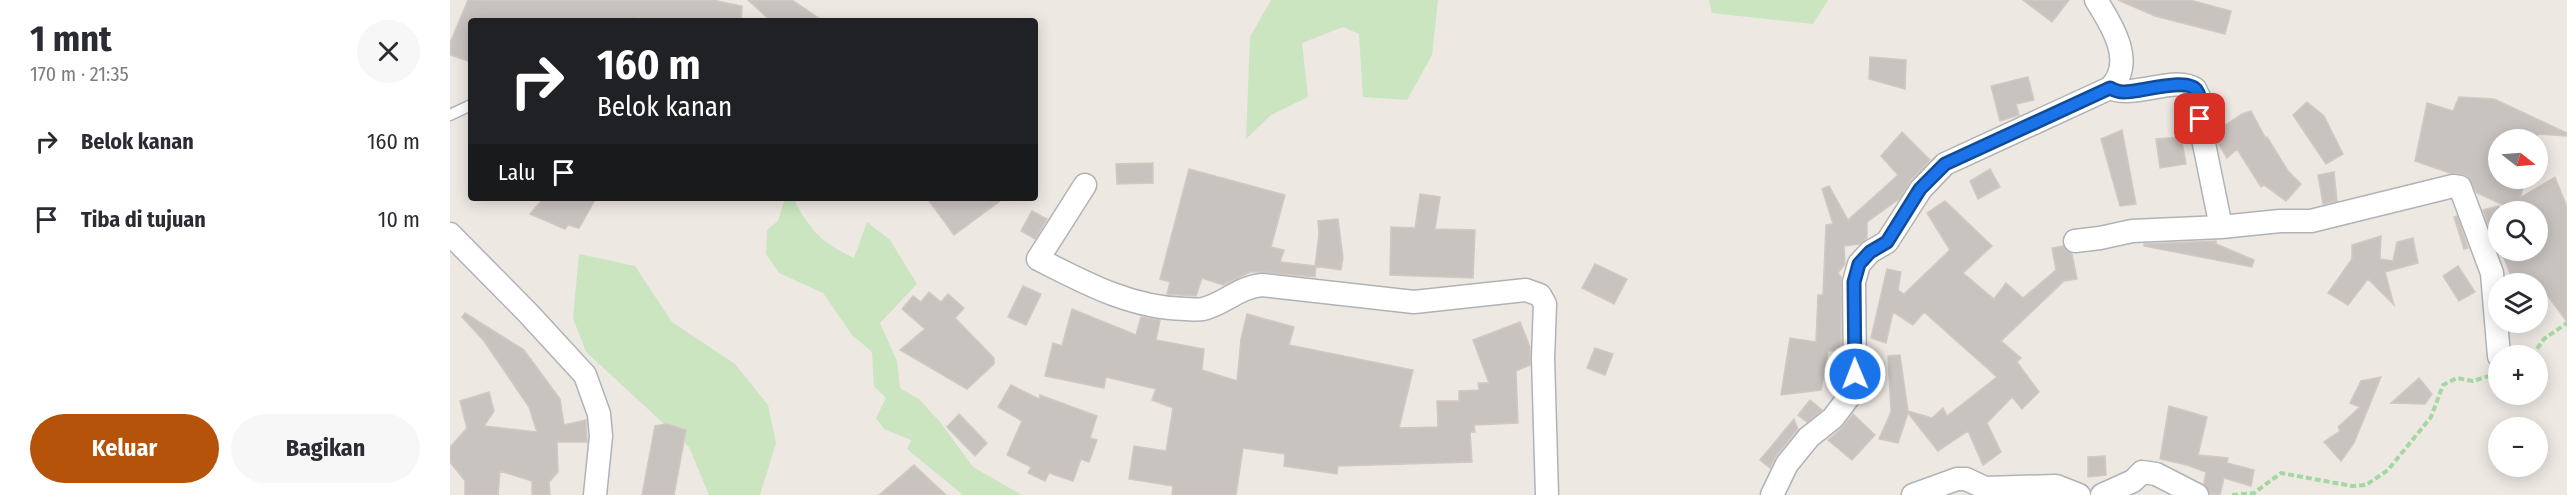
<!DOCTYPE html>
<html lang="id">
<head>
<meta charset="utf-8">
<style>
  body { margin:0; font-family:"Fira Sans Condensed",sans-serif; background:#f7f7f7; color:#2b2b33; height:100vh; display:flex; flex-direction:column; font-size:22px; white-space:nowrap }
  * { box-sizing:border-box; margin:0 }
  p { font-size:20px; color:#7c7c81 }
  .icon { flex:none; width:33px; height:33px; fill:none; stroke:currentColor; stroke-width:2; stroke-linecap:round; stroke-linejoin:round }
  .map { position:relative; flex:1; overflow:hidden }
  .side { display:flex; flex-direction:column; background:#fff; width:450px }
  .side>* { flex:none }
  .top-card { position:absolute; left:18px; top:18px; width:570px; height:183px; border-radius:6px; box-shadow:0 3px 15px #0003; background:#202124; color:#fff; overflow:hidden }
  .needle { width:39px; rotate:107deg }
  .tools { position:absolute; left:2038px; top:129px; display:grid; gap:12px }
  .tools a { display:grid; place-items:center; width:60px; height:60px; border-radius:50%; background:#fff; box-shadow:0 3px 15px #0003; font-size:30px }
  .pin { position:absolute; display:grid; place-items:center; width:51px; height:51px; color:#fff; margin:-26px; border-radius:12px; box-shadow:0 3px 9px #0006 }
  .me { position:absolute; width:66px; margin:-33px; rotate:359deg; stroke-linejoin:round; filter:drop-shadow(0 0 4px #0008) }
  .turn { display:flex; align-items:center; gap:21px; height:126px; padding:0 30px; font-size:27px }
  .turn .icon { width:78px; height:78px; stroke-width:2.5 }
  .turn b { display:block; font-size:42px; line-height:51px }
  .then { display:flex; align-items:center; height:57px; padding:0 30px; background:#0003; gap:12px; font-size:22px }
  .round { display:grid; place-items:center; flex:none; width:63px; height:63px; border-radius:32px; background:#f7f7f7 }
  .summary { display:flex; align-items:center; justify-content:space-between; height:102px; padding:0 30px }
  h1 { font-size:36px; font-weight:700; line-height:45px }
  .cta { display:flex; gap:12px; margin-top:auto; padding:12px 30px }
  .cta a { flex:1; height:69px; border-radius:36px; background:#b45309; color:#fff; font-size:24px; font-weight:700; line-height:69px; text-align:center }
  .cta a+a { background:#f7f7f7; color:#2b2b33 }
  ul { padding:0; list-style:none }
  li { display:flex; align-items:center; gap:18px; height:78px; padding:0 30px }
  li div { flex:1 }
  li b { display:block; font-size:22px }
  li em { font-style:normal }
  main { display:flex; flex:1; min-height:0 }
  .map>svg:first-child { display:block }
  .green { fill:#cae5c0 }
  .building { fill:#c9c3c0; stroke:#d2c8c2; stroke-width:1.5 }
  .lines { fill:none; stroke-linecap:round; stroke-linejoin:round }
  .lane-casing { stroke:#afb3b6; stroke-width:13 }
  .street-casing { stroke:#afb3b6; stroke-width:25 }
  .path { stroke:#a5d7a3; stroke-width:4; stroke-dasharray:6 3; stroke-linecap:butt }
  .lane { stroke:#fff; stroke-width:10 }
  .street { stroke:#fff; stroke-width:22 }
  .route-casing { stroke:#114b97; stroke-width:15 }
  .route { stroke:#1a73e8; stroke-width:10 }
</style>
</head>
<body>
<main>
<section class="side">
<div class="summary"><div><h1>1 mnt</h1><p>170 m · 21:35</p></div><a class="round"><svg class="icon" aria-label="close" viewBox="0 0 24 24"><path d="M6 6l12 12M18 6L6 18"/></svg></a></div>
<ul>
<li><svg class="icon" aria-label="right" viewBox="0 0 24 24"><path d="M7 20v-9h11M14 6l5 5-5 5"/></svg><div><b>Belok kanan</b></div><em>160 m</em></li>
<li><svg class="icon" aria-label="arrive" viewBox="0 0 24 24"><path d="M6 21V4h12l-3 4 3 4H6"/></svg><div><b>Tiba di tujuan</b></div><em>10 m</em></li>
</ul>
<div class="cta"><a>Keluar</a><a>Bagikan</a></div>
</section>
<div class="map">
<svg width="2117" height="495" viewBox="0 0 2117 495">
  <rect width="100%" height="100%" fill="#eee8e3"/>
  <path class="green" d="M 821,0 L 988,0 L 982,55 L 957,100 L 913,97 L 909,34 L 893,27 L 852,43 L 858,97 L 821,115 L 796,139 L 800,37 Z
    M 1259,0 L 1378,0 L 1363,24 L 1262,13 Z
    M 335,198 L 343,198 C 361,231 369,241 404,258 L 417,222 L 440,240 L 467,284 L 430,323 L 447,361 L 450,388 L 469,399 L 490,422 L 523,467 L 572,495 L 513,495 L 457,449 L 461,440 L 434,429 L 426,418 L 436,398 L 424,386 L 422,352 L 402,335 L 373,293 L 329,273 L 316,254 L 317,230 L 328,221 Z
    M 129,254 L 185,266 L 222,322 L 285,364 L 318,405 L 326,443 L 310,495 L 259,495 L 239,447 L 136,352 L 123,318 Z"/>
  <path class="building" d="M 18,0 L 262,0 L 292,6 L 291,21 L 199,21 L 188,17 L 186,21 L 21,21 L 21,62 L 0,55 L 0,43 Z
    M 298,0 L 342,0 L 373,21 L 321,21 Z
    M 1573,0 L 1619,0 L 1602,22 Z
    M 1668,0 L 1740,0 L 1781,11 L 1775,34 L 1705,16 Z
    M 1420,57 L 1456,60 L 1455,89 L 1419,79 Z
    M 1578,77 L 1584,100 L 1566,104 L 1569,115 L 1550,121 L 1541,86 Z
    M 2009,97 L 2044,99 L 2117,133 L 2117,136 L 2088,134 L 2086,140 L 2049,140 L 2049,178 L 2076,178 L 2070,198 L 2105,177 L 2117,207 L 2117,322 L 2089,284 L 2064,284 L 2051,250 L 2088,250 L 2088,212 L 2049,212 L 2049,234 L 2043,237 L 2033,210 L 2049,206 L 2049,210 L 2056,206 L 2027,193 L 2018,176 L 2000,173 L 1965,161 L 1977,103 L 2003,111 Z
    M 1857,102 L 1874,116 L 1893,154 L 1876,164 L 1843,115 Z
    M 1801,111 L 1816,139 L 1817,137 L 1838,171 L 1851,184 L 1836,201 L 1814,185 L 1811,187 L 1787,149 L 1777,158 L 1768,143 L 1765,132 L 1792,114 Z
    M 1672,130 L 1686,204 L 1670,206 L 1651,139 Z
    M 1452,132 L 1480,160 L 1461,180 L 1449,199 L 1417,222 L 1417,238 L 1409,244 L 1394,246 L 1395,264 L 1388,273 L 1391,277 L 1391,350 L 1378,351 L 1371,390 L 1331,395 L 1340,338 L 1366,342 L 1368,295 L 1373,295 L 1376,225 L 1383,224 L 1372,189 L 1379,186 L 1398,220 L 1448,175 L 1431,156 Z
    M 1731,137 L 1736,164 L 1710,168 L 1706,139 Z
    M 703,163 L 703,183 L 667,184 L 666,164 Z
    M 739,169 L 835,195 L 821,247 L 834,250 L 830,262 L 866,266 L 865,277 L 813,272 L 800,272 L 773,285 L 752,278 L 746,296 L 717,294 L 720,282 L 710,279 Z
    M 1540,169 L 1550,187 L 1528,199 L 1520,181 Z
    M 1884,172 L 1887,201 L 1873,204 L 1868,175 Z
    M 970,194 L 990,197 L 985,229 L 1025,230 L 1023,278 L 940,275 L 941,227 L 965,228 Z
    M 94,198 L 146,198 L 129,228 L 118,225 L 115,229 L 80,214 Z
    M 477,198 L 554,198 L 504,235 Z
    M 1495,201 L 1542,246 L 1513,273 L 1544,299 L 1556,283 L 1573,298 L 1606,270 L 1602,248 L 1613,246 L 1622,254 L 1627,279 L 1614,281 L 1551,341 L 1571,358 L 1567,362 L 1589,392 L 1572,409 L 1562,397 L 1537,423 L 1551,452 L 1533,465 L 1518,431 L 1488,451 L 1458,413 L 1448,443 L 1429,439 L 1441,412 L 1438,356 L 1450,355 L 1458,411 L 1482,418 L 1493,408 L 1497,416 L 1547,377 L 1474,312 L 1463,325 L 1443,312 L 1436,343 L 1421,338 L 1437,269 L 1451,272 L 1448,290 L 1454,294 L 1500,250 L 1477,213 Z
    M 582,211 L 597,219 L 585,239 L 571,231 Z
    M 2007,216 L 2018,248 L 2014,249 L 2004,217 Z
    M 888,219 L 893,258 L 891,270 L 865,266 L 869,234 L 868,221 Z
    M 1931,236 L 1930,259 L 1943,261 L 1947,242 L 1963,238 L 1968,263 L 1935,272 L 1944,305 L 1918,279 L 1898,305 L 1878,293 L 1902,259 L 1902,245 Z
    M 1766,241 L 1766,244 L 1804,260 L 1802,267 L 1694,246 L 1694,244 Z
    M 1145,264 L 1177,279 L 1164,304 L 1132,288 Z
    M 2008,266 L 2025,292 L 2009,301 L 1993,276 Z
    M 573,286 L 591,294 L 576,325 L 558,317 Z
    M 479,292 L 491,302 L 498,294 L 514,308 L 505,318 L 544,358 L 544,364 L 517,389 L 450,350 L 475,329 L 452,309 L 463,296 L 471,302 Z
    M 622,309 L 686,335 L 691,317 L 710,320 L 706,340 L 754,349 L 752,370 L 787,381 L 791,339 L 797,314 L 844,327 L 839,345 L 963,370 L 949,428 L 988,427 L 987,401 L 1009,401 L 1009,391 L 1029,390 L 1028,383 L 1039,383 L 1023,340 L 1070,322 L 1080,347 L 1080,365 L 1066,371 L 1068,423 L 1024,425 L 1025,432 L 1020,432 L 1022,462 L 888,466 L 887,474 L 834,466 L 835,454 L 793,448 L 786,495 L 722,495 L 723,486 L 679,479 L 684,446 L 716,451 L 723,408 L 702,400 L 706,389 L 656,377 L 654,388 L 595,376 L 603,343 L 612,346 Z
    M 15,313 L 74,350 L 110,399 L 114,425 L 136,420 L 137,442 L 107,442 L 108,472 L 99,482 L 100,495 L 82,495 L 82,481 L 50,471 L 48,495 L 15,495 L 15,481 L 0,462 L 0,447 L 17,428 L 10,401 L 39,392 L 44,411 L 34,426 L 87,432 L 79,407 L 34,341 L 12,317 Z
    M 1145,348 L 1163,354 L 1155,375 L 1137,368 Z
    M 1931,377 L 1904,443 L 1891,461 L 1874,442 L 1890,431 L 1888,427 L 1910,407 L 1900,403 L 1911,381 Z
    M 1969,378 L 1982,394 L 1975,404 L 1941,403 Z
    M 561,385 L 589,399 L 590,395 L 647,416 L 640,438 L 647,440 L 639,462 L 631,459 L 623,481 L 599,473 L 595,481 L 578,473 L 581,467 L 557,455 L 572,421 L 548,407 Z
    M 1360,400 L 1372,410 L 1357,422 L 1348,415 Z
    M 1719,406 L 1757,417 L 1748,455 L 1778,458 L 1777,463 L 1804,470 L 1801,486 L 1774,478 L 1770,495 L 1760,494 L 1754,483 L 1756,472 L 1737,465 L 1710,459 Z
    M 509,414 L 537,443 L 525,456 L 497,427 Z
    M 1403,414 L 1425,435 L 1402,460 L 1378,440 L 1392,428 Z
    M 1344,419 L 1348,429 L 1326,456 L 1320,468 L 1310,460 Z
    M 217,424 L 236,430 L 224,495 L 192,495 L 205,426 Z
    M 1655,456 L 1656,475 L 1638,477 L 1638,457 Z
    M 464,465 L 496,495 L 429,495 Z"/>
  <g class="lines">
    <g class="lane-casing">
      <path id="lane" d="M 0,115 L 21,105"/>
    </g>
    <g class="street-casing">
      <path id="street" d="M 1660,88 C 1686,99 1724,75 1745,89 L 1750,99 L 1751,129 L 1771,227 L 1830,221 L 1861,221 L 2003,186 L 2010,187 L 2042,273 L 2049,356
        M 635,185 L 588,259 C 635,283 681,308 735,309 C 740,309 747,310 753,309 C 775,304 788,287 812,285 L 964,302 L 1076,290 L 1090,295 L 1095,304 L 1093,358 L 1097,495
        M 0,234 L 78,313 L 135,375 L 149,414 L 151,436 L 145,495
        M 1625,241 L 1650,238 L 1682,231 L 1771,227
        M 1322,495 L 1337,464 L 1359,437 L 1383,418 L 1398,398 L 1405,374 L 1404,282 L 1409,264 L 1420,252 L 1437,242 L 1471,189 L 1495,164 L 1660,88 C 1686,63 1662,25 1646,0
        M 1463,495 L 1507,479 L 1516,479 L 1535,488 L 1606,486 L 1629,495
        M 1652,495 L 1683,481 L 1692,472 L 1706,474 L 1747,495"/>
    </g>
    <path class="path" d="M 2082,356 L 2094,339 L 2117,323
      M 1782,495 L 1804,493 L 1831,473 L 1902,486 L 1916,485 L 1938,470 L 1981,417 L 1993,385 L 2007,378 L 2023,381 L 2042,375"/>
    <use href="#lane" class="lane"/>
    <use href="#street" class="street"/>
  </g>
  <g class="lines">
    <g class="route-casing">
      <path id="route" d="M 1405,374 L 1404,282 L 1409,264 L 1420,252 L 1437,242 L 1470,189 L 1495,164 L 1660,88 C 1664,90 1669,92 1673,92 C 1689,93 1738,76 1747,91 C 1752,99 1750,111 1750,119"/>
    </g>
    <use href="#route" class="route"/>
  </g>
</svg>
<div class="tools">
<a><svg class="needle" viewBox="-14 -14 28 28"><path d="M0-13l5 13h-10z" fill="#e53935"/><path d="M0 13l5-13h-10z" fill="#7c7c81"/></svg></a>
<a><svg class="icon" aria-label="search" viewBox="0 0 24 24"><circle cx="10" cy="10" r="6"/><path d="M15 15l6 6"/></svg></a>
<a><svg class="icon" aria-label="layers" viewBox="0 0 24 24"><path d="M12 4l9 5-9 5-9-5zM3 14l9 5 9-5"/></svg></a>
<a>+</a>
<a>−</a>
</div>
<div class="pin" style="left:1750px;top:119px;background:#d93025"><svg class="icon" aria-label="arrive" viewBox="0 0 24 24"><path d="M6 21V4h12l-3 4 3 4H6"/></svg></div>
<svg class="me" style="left:1405px;top:374px" viewBox="-20 -20 40 40"><circle r="17" fill="#1a73e8" stroke="#fff" stroke-width="3"/><path d="M0-11L8 9 0 5-8 9z" fill="#fff"/></svg>
<div class="top-card">
<div class="turn"><svg class="icon" aria-label="right" viewBox="0 0 24 24"><path d="M7 20v-9h11M14 6l5 5-5 5"/></svg><div><b>160 m</b>Belok kanan</div></div>
<div class="then">Lalu<svg class="icon" aria-label="arrive" viewBox="0 0 24 24"><path d="M6 21V4h12l-3 4 3 4H6"/></svg></div>
</div>
</div>
</main>
</body>
</html>
